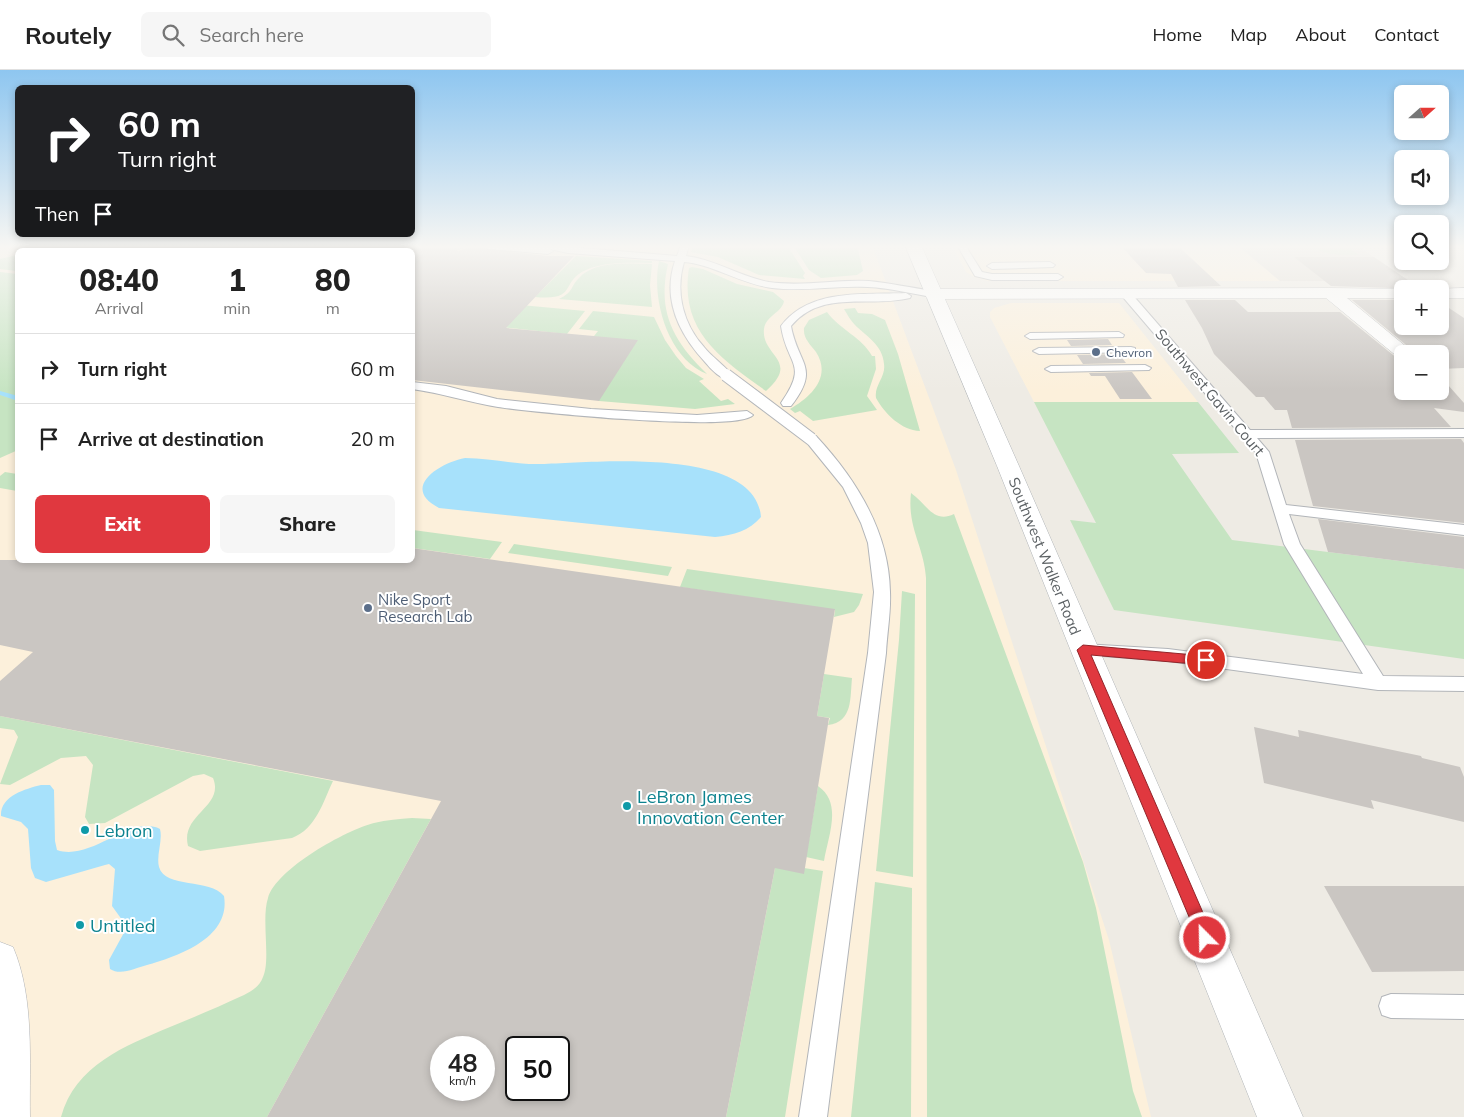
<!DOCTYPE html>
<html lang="en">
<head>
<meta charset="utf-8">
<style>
  body { margin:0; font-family:Mulish,sans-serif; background:#f6f6f6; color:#222; height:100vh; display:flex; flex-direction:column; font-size:19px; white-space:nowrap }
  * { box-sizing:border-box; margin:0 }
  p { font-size:16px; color:#767676 }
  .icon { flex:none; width:28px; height:28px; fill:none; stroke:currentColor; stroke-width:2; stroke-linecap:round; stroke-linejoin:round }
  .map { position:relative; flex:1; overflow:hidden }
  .drawer { position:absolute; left:15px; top:178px; width:400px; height:315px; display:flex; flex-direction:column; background:#fff; border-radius:8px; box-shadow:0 2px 8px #0003 }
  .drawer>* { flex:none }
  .banner { position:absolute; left:15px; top:15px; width:400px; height:152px; border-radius:8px; box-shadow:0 2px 8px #0003; background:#202124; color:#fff; overflow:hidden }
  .needle { width:32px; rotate:69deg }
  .tools { position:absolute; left:1394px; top:15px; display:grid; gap:10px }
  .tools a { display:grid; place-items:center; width:55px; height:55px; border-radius:8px; background:#fff; box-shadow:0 2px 8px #0003; font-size:25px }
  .speed { position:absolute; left:430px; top:966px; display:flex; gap:10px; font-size:25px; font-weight:700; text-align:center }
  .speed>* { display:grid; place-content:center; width:65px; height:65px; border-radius:50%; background:#fff; box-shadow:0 2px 8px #0003; line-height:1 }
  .speed small { font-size:12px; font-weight:400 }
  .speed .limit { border:2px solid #111; border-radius:8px; background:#fff; color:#111 }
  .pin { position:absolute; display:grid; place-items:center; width:42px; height:42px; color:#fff; margin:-21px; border:2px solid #fff; border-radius:50%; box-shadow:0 1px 5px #0007 }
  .me { position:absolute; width:55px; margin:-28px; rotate:337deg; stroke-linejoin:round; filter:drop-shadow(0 0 4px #0008) }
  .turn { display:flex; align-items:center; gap:18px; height:105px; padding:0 20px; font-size:22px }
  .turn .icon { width:65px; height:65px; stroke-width:2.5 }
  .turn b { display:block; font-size:35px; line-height:42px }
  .then { display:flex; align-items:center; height:48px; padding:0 20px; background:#0003; gap:10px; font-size:19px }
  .eta { display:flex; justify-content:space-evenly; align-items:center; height:85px; text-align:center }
  .eta b { font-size:30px; font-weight:800; line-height:35px }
  .action { display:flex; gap:10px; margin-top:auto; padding:10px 20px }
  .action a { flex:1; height:58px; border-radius:8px; background:#e0383f; color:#fff; font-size:20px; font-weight:800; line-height:58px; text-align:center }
  .action a+a { background:#f6f6f6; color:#222 }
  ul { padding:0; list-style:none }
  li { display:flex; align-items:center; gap:15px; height:70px; padding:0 20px; border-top:1px solid #e0e0e0 }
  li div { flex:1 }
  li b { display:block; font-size:19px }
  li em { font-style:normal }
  header { display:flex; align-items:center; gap:30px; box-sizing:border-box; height:70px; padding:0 25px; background:#fff; border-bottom:1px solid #e0e0e0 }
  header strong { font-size:24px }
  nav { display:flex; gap:28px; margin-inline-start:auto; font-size:18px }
  .search { width:350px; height:45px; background:#f6f6f6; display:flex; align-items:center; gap:12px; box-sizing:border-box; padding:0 18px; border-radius:8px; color:#767676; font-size:19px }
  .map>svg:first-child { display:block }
  .commercial { fill:#fcf0db; fill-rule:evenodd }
  .education { fill:#e1dcd5 }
  .green { fill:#c6e4c2 }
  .water { fill:#a7e1fb }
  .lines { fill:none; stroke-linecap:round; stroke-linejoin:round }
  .stream { fill:#a7e1fb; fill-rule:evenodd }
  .building { fill:#cac6c2; fill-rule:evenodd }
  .service-casing { stroke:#b2b5b9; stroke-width:2 }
  .pedestrian-casing { stroke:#b2b5b9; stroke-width:1 }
  .minor-casing { stroke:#b2b5b9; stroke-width:1 }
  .secondary-casing { stroke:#b1b5b8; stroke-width:1 }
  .service { fill:#fff; fill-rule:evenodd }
  .pedestrian { fill:#fff; fill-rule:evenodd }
  .minor { fill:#fff; fill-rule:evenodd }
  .secondary { fill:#fff; fill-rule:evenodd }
  .service-bridge-casing { stroke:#b2b5b9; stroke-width:14; stroke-linecap:butt }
  .service-bridge { stroke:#fff; stroke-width:12 }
  .route { fill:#e0383f; stroke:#922429 }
  .service-dot { fill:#5c6f8a; stroke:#fff; stroke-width:2 }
  .culture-dot { fill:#0f9aa8; stroke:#fff; stroke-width:2 }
  .labels { text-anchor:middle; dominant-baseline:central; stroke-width:4; stroke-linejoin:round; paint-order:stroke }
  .far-service-label { font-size:12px; fill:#4e5e75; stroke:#fff; text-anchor:start }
  .street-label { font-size:15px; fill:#5c6164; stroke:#fff }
  .service-label { font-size:15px; fill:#4e5e75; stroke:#fff; text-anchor:start }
  .near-culture-label { font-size:18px; fill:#0d838f; stroke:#fff; text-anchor:start }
</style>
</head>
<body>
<header>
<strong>Routely</strong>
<div class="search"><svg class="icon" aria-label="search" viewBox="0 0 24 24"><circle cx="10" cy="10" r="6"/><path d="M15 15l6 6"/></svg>Search here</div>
<nav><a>Home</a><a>Map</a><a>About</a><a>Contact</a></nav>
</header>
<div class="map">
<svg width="1464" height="1047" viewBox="0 0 1464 1047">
  <rect width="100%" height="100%" fill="#eeebe4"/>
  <path class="commercial" d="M 0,175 L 872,175 L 956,400 L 1109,870 L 1151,1047 L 0,1047 ZM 18,180 L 412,180 L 412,490 L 18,490 ZM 441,978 L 484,978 L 484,1020 L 441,1020 ZM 516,978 L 559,978 L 559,1020 L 516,1020 Z
    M 952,175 L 1237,175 L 1280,211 L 988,211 L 974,207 L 966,202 Z
    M 1011,233 L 1119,233 L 1198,332 L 1034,332 L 990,247 L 990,242 L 994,238 Z"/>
  <path class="education" d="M 1237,175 L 1356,175 L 1409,211 L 1280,211 Z"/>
  <path class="green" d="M 68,175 L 150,175 L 167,180 L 42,180 Z
    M 693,175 C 703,175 722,179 728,177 L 728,175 L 787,175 L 805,203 L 803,206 L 805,209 L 759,205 L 718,187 L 691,182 Z
    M 793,175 L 857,175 L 863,201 L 857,205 L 821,208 L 809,200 Z
    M 1309,175 L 1344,175 L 1359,185 C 1340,185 1325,186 1309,175 Z
    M 17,185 L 17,201 L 0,199 L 0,189 Z
    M 576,186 L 652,191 L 652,193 C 630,193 607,191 586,200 C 559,212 579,231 535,227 Z
    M 659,191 L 668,194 C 657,242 673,271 707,304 C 668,289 651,229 659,191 Z
    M 652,194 L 650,215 L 652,237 L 559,229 C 575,221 570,216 580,207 C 597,190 630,194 652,194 Z
    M 692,197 L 703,199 L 737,214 L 773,222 L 784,231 C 782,243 766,245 764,259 C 761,286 801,290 766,321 C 721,289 679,261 689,198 Z
    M 0,202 L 17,204 L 18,380 L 0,388 Z
    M 521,235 L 585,241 L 567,264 L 500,257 Z
    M 855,238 L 858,243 L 872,244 L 885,250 L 898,284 L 920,361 C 901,360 885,344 876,328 C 874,315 886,307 884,294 C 883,275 865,265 855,255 C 851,251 847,244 844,239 Z
    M 593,241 L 654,247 L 665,270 L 676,286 L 686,298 L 704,309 L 699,311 L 721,331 L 728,329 L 735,334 L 695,339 L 599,331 L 594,266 L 598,261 L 579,259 Z
    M 827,242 C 840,260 862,267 872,286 L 875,286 L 876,299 L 867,326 L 877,340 L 813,351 L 800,341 L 795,343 L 790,339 C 811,327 832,307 816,282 C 810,274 803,268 804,258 L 809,250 Z
    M 1034,332 L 1198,332 L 1239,383 L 1172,384 L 1232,470 L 1464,499 L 1464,589 L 1114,540 L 1070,450 L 1096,453 Z
    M 5,402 L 17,404 L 17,421 L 0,418 L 0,406 Z
    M 911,423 C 926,433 933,454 954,444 L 1083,792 L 1096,838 L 1133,1021 L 1142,1047 L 927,1047 L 926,508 C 924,476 907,458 911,423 Z
    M 413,460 L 502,472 L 490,489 L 413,478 Z
    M 514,474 L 672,497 L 668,506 L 508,483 Z
    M 687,499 L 863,524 L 859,535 L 854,542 L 834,547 L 835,540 L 680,517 Z
    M 902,521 L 915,524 L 913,807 L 876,801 L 899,570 Z
    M 824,604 L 852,608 C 850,628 853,652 828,655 L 830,648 L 817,646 Z
    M 0,646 L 333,711 C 323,732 316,759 292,768 L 200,781 L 188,776 C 180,744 225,737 213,708 L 204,704 L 193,706 L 105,753 L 89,754 L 85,747 L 93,695 L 86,686 L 61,688 L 10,715 L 0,714 L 18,667 L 14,660 L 0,658 Z
    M 818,716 C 843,733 828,766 824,791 L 806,787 Z
    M 412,748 L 431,749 L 267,1047 L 61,1047 C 75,995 125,976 170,957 C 195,947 220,936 244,925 C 252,921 260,916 263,907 C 271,890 261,849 268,828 C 276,799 346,760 374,753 C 387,750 399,749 412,748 Z
    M 775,798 L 804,798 L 823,801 L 785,1047 L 726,1047 Z
    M 875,812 L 912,818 L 911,1047 L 851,1047 Z"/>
  <path class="water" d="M 465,388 C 491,388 516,395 541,394 C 590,393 755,375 761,447 C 749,461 734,465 715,467 L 439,438 C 400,418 439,393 465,388 Z
    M 41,715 L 50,715 L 54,720 L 55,771 L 57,780 C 91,792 131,744 160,759 C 163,771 156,785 159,797 C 165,819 210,808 224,826 C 231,868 178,886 147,895 C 135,898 121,906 110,899 L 109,890 L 126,859 L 125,854 L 112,836 L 115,799 L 109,794 L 105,795 L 46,812 L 35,808 L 31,798 L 28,759 L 21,752 L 1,746 C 0,726 25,719 41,715 Z"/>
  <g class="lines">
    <path class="stream" d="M 0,321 L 18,326 L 18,331 L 0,325 Z"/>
  </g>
  <path class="building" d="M 412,175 L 451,176 L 458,181 L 470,177 L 548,186 L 574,186 L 506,258 L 638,270 L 599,331 L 412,310 Z
    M 1120,175 L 1177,175 L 1221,216 L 1178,217 L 1171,204 L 1146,203 Z
    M 1294,187 L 1374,187 L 1421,219 L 1331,216 Z
    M 1185,230 L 1235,230 L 1248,242 L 1340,242 L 1398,289 L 1402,291 L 1402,321 L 1440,321 L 1440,306 L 1464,333 L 1464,342 L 1434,338 L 1451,357 L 1292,358 L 1287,340 L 1275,340 L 1264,327 L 1256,327 L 1214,284 L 1202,258 Z
    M 1352,230 L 1402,230 L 1402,256 L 1440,256 L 1440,232 L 1464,248 L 1464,298 L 1440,299 L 1440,284 L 1417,284 Z
    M 1108,269 L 1112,275 L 1071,276 L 1067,270 Z
    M 1119,284 L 1126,293 L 1083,294 L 1077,285 Z
    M 1132,302 L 1152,329 L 1120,329 L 1105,306 L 1091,306 L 1089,303 Z
    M 1461,369 L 1464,373 L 1464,453 L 1313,436 L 1295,370 Z
    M 1318,449 L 1464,467 L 1464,499 L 1328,482 Z
    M 412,478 L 835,539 L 817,646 L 829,648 L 804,804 L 775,798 L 726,1047 L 267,1047 L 441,731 L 0,646 L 0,611 L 33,582 L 0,575 L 0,490 L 412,490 ZM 441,978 L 484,978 L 484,1020 L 441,1020 ZM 516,978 L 559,978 L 559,1020 L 516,1020 Z
    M 1254,657 L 1299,667 L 1298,660 L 1421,686 L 1422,688 L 1460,697 L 1464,707 L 1464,752 L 1371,730 L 1374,739 L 1264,713 Z
    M 1324,816 L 1464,816 L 1464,901 L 1372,902 Z"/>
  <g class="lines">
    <g class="service-casing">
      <path id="service" d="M 453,175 L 471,175 L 457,179 Z
        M 474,175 L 535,177 L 533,175 L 563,175 L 570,177 L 677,186 L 681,175 L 689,175 L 686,186 C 714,189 741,207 769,212 C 803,217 836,209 869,211 C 890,213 912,218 933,221 L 938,224 L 933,227 C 912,224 890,218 868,217 C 836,215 804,222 772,218 C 741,214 712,194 684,192 C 675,222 683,254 704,277 C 712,287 724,295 732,305 L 726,309 C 718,307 710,298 705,292 C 679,264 662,229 675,191 L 568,183 L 550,179 L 553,181 L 548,184 L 478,178 Z
        M 957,175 L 965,175 L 982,202 L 992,204 L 1058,204 L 1063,207 L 1058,210 L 992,210 L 975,206 Z
        M 1050,192 L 1055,195 L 1053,197 L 992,199 L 987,196 L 992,193 Z
        M 1126,221 L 1130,222 L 1250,360 L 1464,359 L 1464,367 L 1257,368 L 1269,382 L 1286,435 L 1464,455 L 1464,465 L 1289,444 L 1300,474 L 1383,606 L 1464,607 L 1464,621 L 1378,620 L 1168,591 L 1077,584 L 1074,580 L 1077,576 L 1083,574 L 1168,579 L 1363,604 L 1284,474 L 1256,383 L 1122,226 L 1121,224 Z
        M 906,223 L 911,226 L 910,228 C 869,238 822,219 791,256 C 798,295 821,297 791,336 L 783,336 L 781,333 C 809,293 787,296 781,256 C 810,218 863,225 906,223 Z
        M 1119,262 L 1124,265 L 1123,267 L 1030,269 L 1025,266 L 1030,263 Z
        M 1131,277 L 1135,278 L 1135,282 L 1039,284 L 1033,281 L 1039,278 Z
        M 1145,295 L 1151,298 L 1149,300 L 1051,302 L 1045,299 L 1051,296 Z
        M 412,312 L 446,316 L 497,329 L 591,339 L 697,345 L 747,341 L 753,345 C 738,363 530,342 498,337 C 469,332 441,323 412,319 Z
        M 811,365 L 816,366 C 856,409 889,461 890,522 C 891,542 887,563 886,583 L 827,1047 L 799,1047 L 868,583 L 874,522 L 868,473 L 861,453 L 843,417 L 804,369 Z
        M 1391,924 L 1464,925 L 1464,949 L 1391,948 L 1382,945 L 1379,936 L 1382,927 Z"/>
    </g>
    <g class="pedestrian-casing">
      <path id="pedestrian" d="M 0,872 L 13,877 C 35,929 29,992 30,1047 L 0,1047 Z"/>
    </g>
    <g class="minor-casing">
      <path id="minor" d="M 1329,218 L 1405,219 L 1402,219 L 1402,228 L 1347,228 L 1415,284 L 1402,284 L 1402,289 L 1399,288 L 1326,228 L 933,229 L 927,228 L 925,224 L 927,220 L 933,219 Z
        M 1464,218 L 1464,228 L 1440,228 L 1440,219 L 1437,219 Z"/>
    </g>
    <g class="secondary-casing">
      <path id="secondary" d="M 905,175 L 921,175 L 1019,396 L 1303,1047 L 1257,1047 L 997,396 Z"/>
    </g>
    <use href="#service" class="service"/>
    <use href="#pedestrian" class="pedestrian"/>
    <use href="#minor" class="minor"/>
    <use href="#secondary" class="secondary"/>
    <g class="service-bridge-casing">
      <path id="service-bridge" d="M 726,305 L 811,369"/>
    </g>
    <use href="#service-bridge" class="service-bridge"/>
  </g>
  <linearGradient id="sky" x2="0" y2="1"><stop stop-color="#8ec6f0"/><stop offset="0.55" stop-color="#f7f6f3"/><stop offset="1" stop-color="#f7f6f3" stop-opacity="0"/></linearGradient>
  <rect width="1464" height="321" fill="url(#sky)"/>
  <path class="route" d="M 1083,575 L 1206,586 L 1212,590 L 1206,595 L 1091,585 L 1214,868 L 1211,873 L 1205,876 L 1200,873 L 1077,580 Z"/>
  <g class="service-dot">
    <circle cx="1096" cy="282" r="5"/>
    <circle cx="368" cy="538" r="5"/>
  </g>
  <g class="culture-dot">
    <circle cx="627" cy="736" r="5"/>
    <circle cx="85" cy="760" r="5"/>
    <circle cx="80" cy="855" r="5"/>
  </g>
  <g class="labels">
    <g class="far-service-label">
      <text x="1106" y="282">Chevron</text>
    </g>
    <g class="street-label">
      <text transform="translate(1210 322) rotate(50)">Southwest Gavin Court</text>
      <text transform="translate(1045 486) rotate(68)">Southwest Walker Road</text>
    </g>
    <g class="service-label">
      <text x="378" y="529">Nike Sport<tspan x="378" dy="17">Research Lab</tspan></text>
    </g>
    <g class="near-culture-label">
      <text x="637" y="726">LeBron James<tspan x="637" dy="21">Innovation Center</tspan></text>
      <text x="95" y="760">Lebron</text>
      <text x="90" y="855">Untitled</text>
    </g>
  </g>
</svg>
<div class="tools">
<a><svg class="needle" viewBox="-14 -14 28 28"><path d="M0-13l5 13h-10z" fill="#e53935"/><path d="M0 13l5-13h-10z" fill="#767676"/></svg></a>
<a><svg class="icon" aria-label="sound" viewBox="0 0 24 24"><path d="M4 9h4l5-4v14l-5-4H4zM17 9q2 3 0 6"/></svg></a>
<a><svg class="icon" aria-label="search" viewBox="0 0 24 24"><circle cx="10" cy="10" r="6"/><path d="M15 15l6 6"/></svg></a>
<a>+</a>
<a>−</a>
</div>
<div class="speed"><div>48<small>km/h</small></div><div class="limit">50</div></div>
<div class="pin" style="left:1206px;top:590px;background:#d93025"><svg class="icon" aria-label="arrive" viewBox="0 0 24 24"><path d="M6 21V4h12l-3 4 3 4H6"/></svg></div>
<svg class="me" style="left:1205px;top:868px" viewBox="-20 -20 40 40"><circle r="17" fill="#e0383f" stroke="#fff" stroke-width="3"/><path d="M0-11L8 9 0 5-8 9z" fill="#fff"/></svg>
<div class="banner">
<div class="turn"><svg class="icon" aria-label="right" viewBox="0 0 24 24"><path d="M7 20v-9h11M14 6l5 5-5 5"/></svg><div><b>60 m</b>Turn right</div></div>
<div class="then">Then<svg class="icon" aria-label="arrive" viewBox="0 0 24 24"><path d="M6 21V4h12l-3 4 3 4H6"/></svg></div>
</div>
<section class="drawer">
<div class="eta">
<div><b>08:40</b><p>Arrival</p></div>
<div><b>1</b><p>min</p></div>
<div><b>80</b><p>m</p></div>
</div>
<ul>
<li><svg class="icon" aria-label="right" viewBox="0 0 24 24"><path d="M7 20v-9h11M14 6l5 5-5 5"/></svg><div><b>Turn right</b></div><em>60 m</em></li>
<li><svg class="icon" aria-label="arrive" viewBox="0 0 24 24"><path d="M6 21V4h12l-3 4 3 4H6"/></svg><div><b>Arrive at destination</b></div><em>20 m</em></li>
</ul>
<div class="action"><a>Exit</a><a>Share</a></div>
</section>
</div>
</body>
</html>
